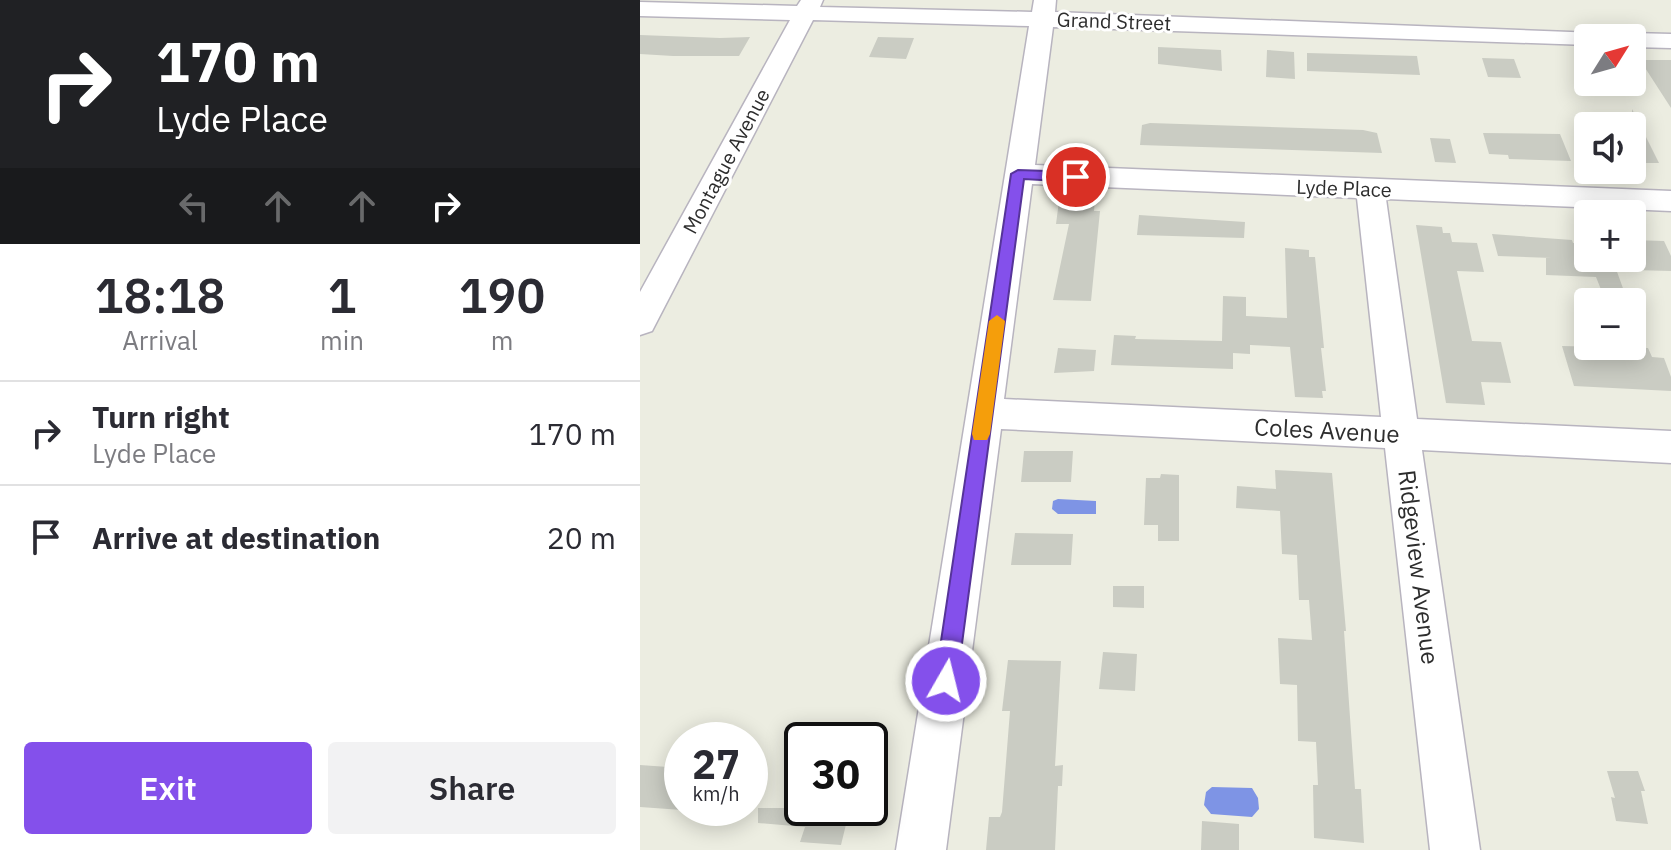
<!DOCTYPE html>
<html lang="en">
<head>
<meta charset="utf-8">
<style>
  body { margin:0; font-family:"IBM Plex Sans",sans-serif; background:#f2f2f3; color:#2b2b33; height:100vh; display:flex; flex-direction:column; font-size:30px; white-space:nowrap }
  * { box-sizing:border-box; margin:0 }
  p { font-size:26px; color:#7c7c81 }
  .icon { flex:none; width:44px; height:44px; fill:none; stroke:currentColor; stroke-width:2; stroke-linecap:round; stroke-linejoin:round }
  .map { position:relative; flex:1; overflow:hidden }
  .details { display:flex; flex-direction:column; background:#fff; width:640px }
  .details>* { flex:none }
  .hud { background:#202124; color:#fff; overflow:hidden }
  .needle { width:52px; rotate:53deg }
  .fabs { position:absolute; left:934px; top:24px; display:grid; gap:16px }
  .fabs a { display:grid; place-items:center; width:72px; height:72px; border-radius:8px; background:#fff; box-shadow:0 4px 20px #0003; font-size:40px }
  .speed { position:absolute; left:24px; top:722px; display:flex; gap:16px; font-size:40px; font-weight:700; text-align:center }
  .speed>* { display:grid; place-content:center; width:104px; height:104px; border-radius:50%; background:#fff; box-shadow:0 4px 20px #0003; line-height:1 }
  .speed small { font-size:20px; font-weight:400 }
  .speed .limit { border:4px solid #111; border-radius:12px; background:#fff; color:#111 }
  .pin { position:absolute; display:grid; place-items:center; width:68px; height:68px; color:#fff; margin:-34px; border:4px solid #fff; border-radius:50%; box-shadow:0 2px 8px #0007 }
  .me { position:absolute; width:88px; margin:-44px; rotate:8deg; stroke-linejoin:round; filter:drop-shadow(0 0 6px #0008) }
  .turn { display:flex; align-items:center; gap:28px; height:168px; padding:0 24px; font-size:36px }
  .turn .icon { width:104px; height:104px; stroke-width:2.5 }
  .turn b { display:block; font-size:56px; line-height:68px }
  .lanes { display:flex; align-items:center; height:76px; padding:0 24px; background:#0003; justify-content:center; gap:40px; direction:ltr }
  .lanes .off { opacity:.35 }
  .eta { display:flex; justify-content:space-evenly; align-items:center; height:136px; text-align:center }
  .eta b { font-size:48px; font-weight:600; line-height:56px }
  .primary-button { display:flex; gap:16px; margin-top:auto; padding:16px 24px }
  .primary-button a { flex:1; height:92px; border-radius:8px; background:#8450eb; color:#fff; font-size:32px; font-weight:600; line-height:92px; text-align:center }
  .primary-button a+a { background:#f2f2f3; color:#2b2b33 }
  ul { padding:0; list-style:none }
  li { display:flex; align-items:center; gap:24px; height:104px; padding:0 24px; border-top:2px solid #e1e1e2 }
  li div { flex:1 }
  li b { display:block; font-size:30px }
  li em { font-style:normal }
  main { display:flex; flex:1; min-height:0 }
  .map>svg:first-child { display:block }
  .water { fill:#7e94e5 }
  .building { fill:#caccc3 }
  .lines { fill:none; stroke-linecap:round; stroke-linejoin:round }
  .minor-casing { stroke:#b8b4bf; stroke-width:3 }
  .minor { fill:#fff; fill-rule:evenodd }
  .route { fill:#8450eb; stroke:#563499; stroke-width:2 }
  .slow { fill:#f59e0b }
  .labels { text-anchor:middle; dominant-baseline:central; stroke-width:6; stroke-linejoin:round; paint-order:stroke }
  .far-street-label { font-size:20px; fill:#2d2d2d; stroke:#fff }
  .street-label { font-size:24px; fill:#2d2d2d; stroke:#fff }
</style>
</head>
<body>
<main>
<section class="details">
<div class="hud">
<div class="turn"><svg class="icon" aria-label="right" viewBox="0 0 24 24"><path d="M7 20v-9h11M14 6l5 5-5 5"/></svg><div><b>170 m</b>Lyde Place</div></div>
<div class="lanes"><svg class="icon off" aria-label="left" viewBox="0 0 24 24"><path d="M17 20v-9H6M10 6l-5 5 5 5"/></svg><svg class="icon off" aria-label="ahead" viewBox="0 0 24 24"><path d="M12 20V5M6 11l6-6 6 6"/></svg><svg class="icon off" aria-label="ahead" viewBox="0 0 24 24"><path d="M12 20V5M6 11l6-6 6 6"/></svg><svg class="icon" aria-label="right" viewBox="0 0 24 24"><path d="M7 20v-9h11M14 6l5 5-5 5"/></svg></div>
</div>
<div class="eta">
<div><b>18:18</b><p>Arrival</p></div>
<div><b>1</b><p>min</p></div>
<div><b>190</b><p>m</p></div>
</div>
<ul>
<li><svg class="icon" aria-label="right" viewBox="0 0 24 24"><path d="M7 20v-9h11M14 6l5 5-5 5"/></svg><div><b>Turn right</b><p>Lyde Place</p></div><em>170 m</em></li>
<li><svg class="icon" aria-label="arrive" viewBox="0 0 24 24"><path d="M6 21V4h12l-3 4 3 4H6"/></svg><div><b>Arrive at destination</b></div><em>20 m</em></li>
</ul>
<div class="primary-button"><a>Exit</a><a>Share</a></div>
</section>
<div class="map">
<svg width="1031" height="850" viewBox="0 0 1031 850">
  <rect width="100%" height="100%" fill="#ecede1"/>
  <path class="water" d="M 418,499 L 456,501 L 456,514 L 418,514 L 412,509 L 413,501 Z
    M 572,787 L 612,788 L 618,798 L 619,809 L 612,817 L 571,814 L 564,805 L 566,792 Z"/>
  <path class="building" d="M 0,35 L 80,38 L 110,37 L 99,56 L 33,56 L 0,54 Z
    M 238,37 L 274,38 L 266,59 L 229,57 Z
    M 518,47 L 581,50 L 582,71 L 518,64 Z
    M 627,50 L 654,52 L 655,79 L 626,77 Z
    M 667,53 L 777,56 L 780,75 L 667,71 Z
    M 842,58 L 874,59 L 881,78 L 848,77 Z
    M 1000,60 L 1031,60 L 1031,108 Z
    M 992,109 L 1019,163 L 992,163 Z
    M 510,123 L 723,130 L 737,133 L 742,153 L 500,145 L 502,125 Z
    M 843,133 L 920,134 L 931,161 L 869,159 L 868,155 L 849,154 Z
    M 790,138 L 810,139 L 816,163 L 795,162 Z
    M 455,200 L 454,211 L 460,211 L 451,301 L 413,300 L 429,224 L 416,224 L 419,201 Z
    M 499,215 L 605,222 L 604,238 L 497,235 Z
    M 776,225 L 802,227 L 803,233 L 810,233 L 812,242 L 837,243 L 844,272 L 817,271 L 832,341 L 861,342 L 871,383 L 841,382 L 845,405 L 806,403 Z
    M 852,234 L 932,240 L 933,243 L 948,244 L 948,258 L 972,258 L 988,302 L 966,302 L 956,277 L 906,275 L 906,258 L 912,258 L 858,256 Z
    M 992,240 L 1024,241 L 1031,256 L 1031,271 L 992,270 Z
    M 645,248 L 669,250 L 669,257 L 675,257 L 684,348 L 681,348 L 686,391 L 682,391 L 683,398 L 655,397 L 650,347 L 610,345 L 610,354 L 593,353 L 593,369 L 471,365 L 474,335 L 496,336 L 495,339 L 582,341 L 583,296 L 606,297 L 606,316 L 647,318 Z
    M 922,346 L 1008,348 L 1012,357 L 1024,358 L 1031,377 L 1031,391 L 934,386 Z
    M 418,348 L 456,350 L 454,371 L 414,373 Z
    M 384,451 L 433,451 L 431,482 L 381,482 Z
    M 635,470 L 692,473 L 706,631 L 704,631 L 715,789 L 721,789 L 724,843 L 674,838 L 673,785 L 678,785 L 676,742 L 658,741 L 657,685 L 640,684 L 638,638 L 672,640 L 669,600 L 659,600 L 657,555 L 642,554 L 640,511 L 596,508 L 597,486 L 636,489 Z
    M 521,474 L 539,475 L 539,541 L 518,541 L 518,525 L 504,525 L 506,478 L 520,478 Z
    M 375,533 L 433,534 L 431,565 L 371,565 Z
    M 473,586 L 504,586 L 504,608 L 473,607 Z
    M 463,652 L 497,654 L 495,691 L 459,689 Z
    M 368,660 L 421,661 L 415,766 L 423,765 L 422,786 L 418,786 L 415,850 L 346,850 L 349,817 L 360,817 L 362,812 L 370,711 L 362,711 Z
    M 0,765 L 42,768 L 42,810 L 0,807 Z
    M 967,771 L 998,771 L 1005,791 L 1001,791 L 1008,824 L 976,821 L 971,797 L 975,798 Z
    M 118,808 L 210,808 L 201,845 L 160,842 L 165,827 L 118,823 Z
    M 562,821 L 599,824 L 599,850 L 561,850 Z"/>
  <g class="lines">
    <g class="minor-casing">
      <path id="minor" d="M 161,0 L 183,0 L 180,7 L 392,12 L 394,0 L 416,0 L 415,12 L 957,33 L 960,38 L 948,38 L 948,45 L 413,27 L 395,165 L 1031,191 L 1031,211 L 746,199 L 777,419 L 1031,431 L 1031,463 L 782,450 L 840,850 L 790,850 L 745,448 L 361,429 L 306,850 L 256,850 L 389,26 L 173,20 L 12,331 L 0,335 L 0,292 L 150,20 L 0,16 L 0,2 L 157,6 ZM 392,184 L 717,198 L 741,417 L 364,399 Z
        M 992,33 L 1031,34 L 1031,48 L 992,47 L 992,38 L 981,38 Z"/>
    </g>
    <use href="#minor" class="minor"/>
  </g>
  <path class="route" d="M 378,170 L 436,172 L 444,177 L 436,182 L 384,179 L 317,681 L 314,688 L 306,692 L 298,688 L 295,681 L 371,174 Z"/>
  <path class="slow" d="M 357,315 L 365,321 L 350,434 L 347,440 L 334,440 L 332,434 L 349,321 Z"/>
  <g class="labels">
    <g class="far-street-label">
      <text transform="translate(474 21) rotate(2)">Grand Street</text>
      <text transform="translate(86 161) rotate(-62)">Montague Avenue</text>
      <text transform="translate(704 188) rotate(2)">Lyde Place</text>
    </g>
    <g class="street-label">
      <text transform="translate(687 430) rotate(3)">Coles Avenue</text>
      <text transform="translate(779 567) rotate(83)">Ridgeview Avenue</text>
    </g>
  </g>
</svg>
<div class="fabs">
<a><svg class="needle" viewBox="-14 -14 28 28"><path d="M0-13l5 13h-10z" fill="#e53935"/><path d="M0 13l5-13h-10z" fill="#7c7c81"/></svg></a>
<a><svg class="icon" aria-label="sound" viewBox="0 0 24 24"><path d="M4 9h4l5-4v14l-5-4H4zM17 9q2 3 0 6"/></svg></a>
<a>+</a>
<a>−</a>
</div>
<div class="speed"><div>27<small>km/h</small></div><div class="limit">30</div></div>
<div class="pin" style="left:436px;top:177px;background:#d93025"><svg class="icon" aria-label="arrive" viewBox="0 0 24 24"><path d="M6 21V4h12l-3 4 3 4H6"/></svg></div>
<svg class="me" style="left:306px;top:681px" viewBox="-20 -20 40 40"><circle r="17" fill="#8450eb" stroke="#fff" stroke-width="3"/><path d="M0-11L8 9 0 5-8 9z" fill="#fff"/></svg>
</div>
</main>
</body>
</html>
